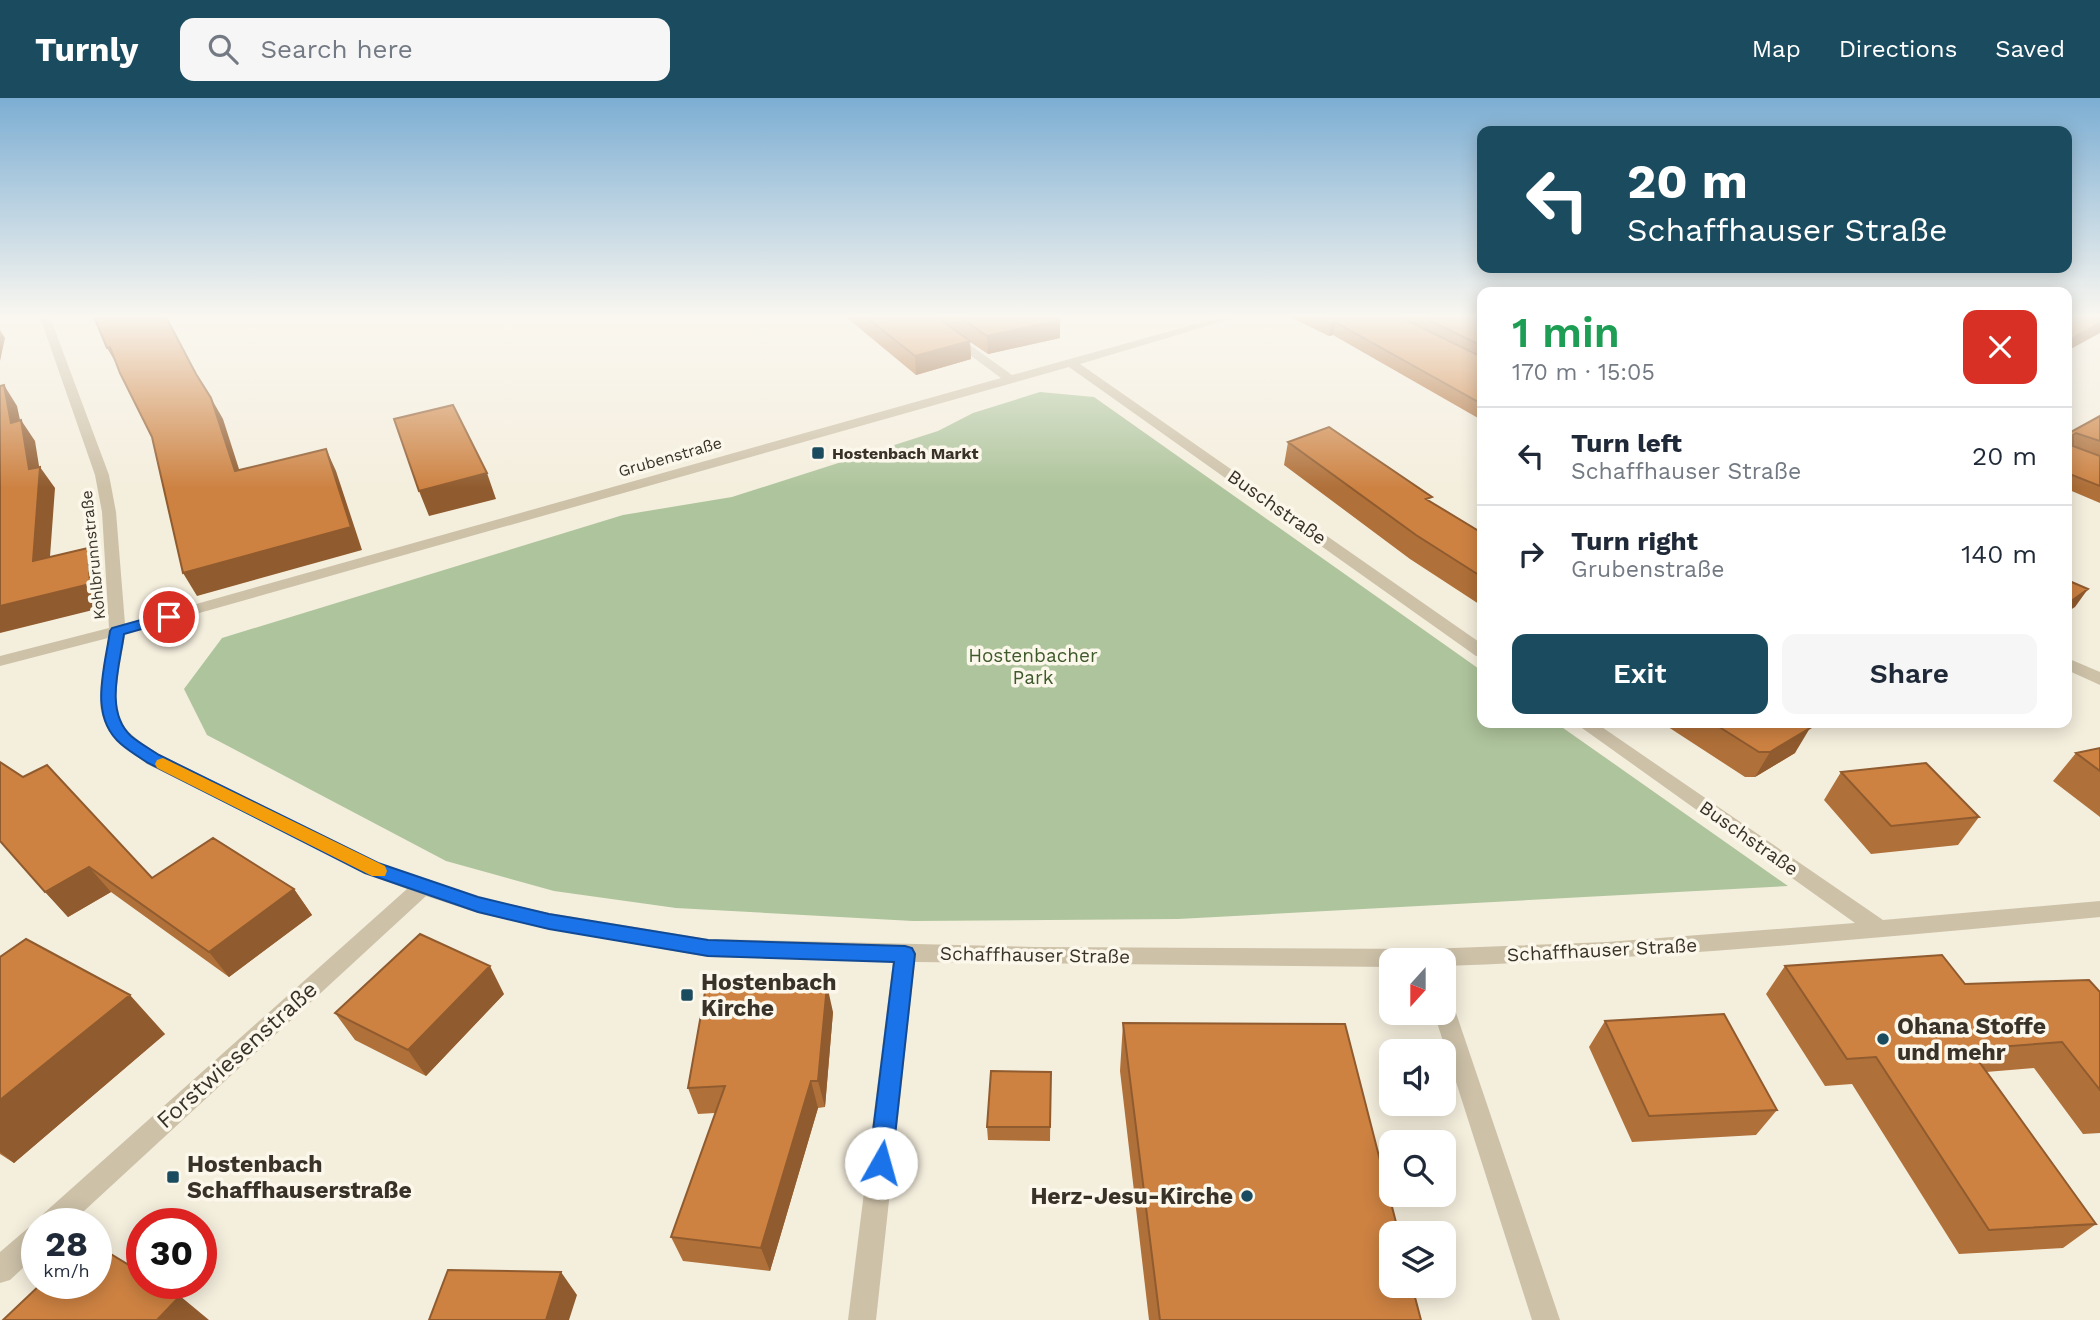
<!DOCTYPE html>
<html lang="en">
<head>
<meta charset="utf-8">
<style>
  body { margin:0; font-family:"Work Sans",sans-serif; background:#f6f6f7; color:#1f2937; height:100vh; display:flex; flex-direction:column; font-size:26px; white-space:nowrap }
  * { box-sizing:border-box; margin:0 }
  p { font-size:23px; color:#747a83 }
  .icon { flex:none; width:38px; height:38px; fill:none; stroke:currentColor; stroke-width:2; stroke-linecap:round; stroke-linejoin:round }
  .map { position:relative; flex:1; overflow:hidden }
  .drawer { position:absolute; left:1477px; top:189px; width:595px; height:441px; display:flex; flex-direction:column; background:#fff; border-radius:14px; box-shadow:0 4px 18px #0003 }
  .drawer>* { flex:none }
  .hud { position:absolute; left:1477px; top:28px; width:595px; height:147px; border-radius:14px; box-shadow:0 4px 18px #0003; background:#1b4b5e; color:#fff; overflow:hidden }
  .needle { width:46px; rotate:201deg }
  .tools { position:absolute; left:1379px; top:850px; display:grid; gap:14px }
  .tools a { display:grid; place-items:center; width:77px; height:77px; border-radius:14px; background:#fff; box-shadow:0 4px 18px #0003; font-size:35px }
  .speed { position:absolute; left:21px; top:1110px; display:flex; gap:14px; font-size:35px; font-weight:700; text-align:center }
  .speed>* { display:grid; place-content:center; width:91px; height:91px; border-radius:50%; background:#fff; box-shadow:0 4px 18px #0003; line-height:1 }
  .speed small { font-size:18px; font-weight:400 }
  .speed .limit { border:10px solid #d22; background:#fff; color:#111 }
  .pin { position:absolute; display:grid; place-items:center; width:60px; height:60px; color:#fff; margin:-30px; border:4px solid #fff; border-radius:50%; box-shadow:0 2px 7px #0007 }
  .me { position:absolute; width:77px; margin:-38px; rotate:7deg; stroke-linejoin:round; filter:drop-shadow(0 0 5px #0008) }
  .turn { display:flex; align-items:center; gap:24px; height:147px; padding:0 35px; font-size:32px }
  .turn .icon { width:91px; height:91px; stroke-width:2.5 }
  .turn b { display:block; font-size:49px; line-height:60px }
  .round { display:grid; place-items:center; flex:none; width:74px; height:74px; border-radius:14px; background:#f6f6f7 }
  .summary { display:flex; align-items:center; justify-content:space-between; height:119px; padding:0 35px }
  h1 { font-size:42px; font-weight:600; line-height:52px; color:#1e9e55 }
  .action { display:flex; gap:14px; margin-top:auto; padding:14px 35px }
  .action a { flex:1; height:80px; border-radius:14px; background:#1b4b5e; color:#fff; font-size:28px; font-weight:600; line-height:80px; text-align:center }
  .action a+a { background:#f6f6f7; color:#1f2937 }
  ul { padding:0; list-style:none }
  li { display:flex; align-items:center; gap:21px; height:98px; padding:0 35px; border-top:2px solid #e0e1e3 }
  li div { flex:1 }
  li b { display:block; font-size:26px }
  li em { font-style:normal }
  header { display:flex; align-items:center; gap:42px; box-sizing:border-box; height:98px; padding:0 35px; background:#1b4b5e; color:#fff }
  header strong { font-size:33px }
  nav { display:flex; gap:38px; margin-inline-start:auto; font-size:24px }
  .search { width:490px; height:63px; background:#f6f6f7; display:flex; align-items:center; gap:18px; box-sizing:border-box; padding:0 24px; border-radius:14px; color:#747a83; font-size:26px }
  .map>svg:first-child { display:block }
  .green { fill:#aec49c }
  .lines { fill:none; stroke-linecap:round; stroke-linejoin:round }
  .minor { fill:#cdc1a8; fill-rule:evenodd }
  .wall { fill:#b07039 }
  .shaded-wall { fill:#905b2e }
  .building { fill:#cd8242; stroke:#905b2e; stroke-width:2 }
  .route { fill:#1a73e8; stroke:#114b97; stroke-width:2 }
  .slow { fill:#f59e0b }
  .poi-dot { fill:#1b4b5e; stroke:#fbf7ea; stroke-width:2.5 }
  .labels { text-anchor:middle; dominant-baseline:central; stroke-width:7; stroke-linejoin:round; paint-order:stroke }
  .far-poi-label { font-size:16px; font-weight:bold; fill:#393229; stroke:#fbf7ea; text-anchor:start }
  .far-street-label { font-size:16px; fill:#393229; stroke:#fbf7ea }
  .street-label { font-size:19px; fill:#393229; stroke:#fbf7ea }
  .park-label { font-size:19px; fill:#3e592b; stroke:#fbf7ea }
  .near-poi-label { font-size:23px; font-weight:bold; fill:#393229; stroke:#fbf7ea; text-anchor:start }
  .near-street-label { font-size:23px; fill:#393229; stroke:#fbf7ea }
</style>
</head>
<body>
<header>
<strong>Turnly</strong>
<div class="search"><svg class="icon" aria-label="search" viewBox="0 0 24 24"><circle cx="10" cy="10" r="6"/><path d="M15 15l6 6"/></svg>Search here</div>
<nav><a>Map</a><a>Directions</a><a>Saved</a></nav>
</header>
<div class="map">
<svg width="2100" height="1222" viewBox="0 0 2100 1222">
  <rect width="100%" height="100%" fill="#f4eedd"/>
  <path class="green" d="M 1040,294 L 1094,299 L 1482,573 L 1482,625 L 1556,625 L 1788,788 L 1178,821 L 913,823 L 676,810 L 554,793 L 446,763 L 207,637 L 184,591 L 222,540 L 623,417 L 732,399 L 938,333 L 973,315 Z"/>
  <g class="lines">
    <path class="minor" d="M 40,219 L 50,219 L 109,377 L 116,414 L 125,526 L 1001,280 L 919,219 L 931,219 L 1012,277 L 1221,219 L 1237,219 L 1080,266 L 1482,546 L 1482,559 L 1476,558 L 1069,269 L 125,536 C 122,558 110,606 121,624 C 130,639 146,647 159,656 L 379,765 L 430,783 L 478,799 L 549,815 L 708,841 L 1035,849 L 1427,851 L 1607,844 L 1855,825 L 1575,625 L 1596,625 L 1883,822 L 2100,803 L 2100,819 C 1881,840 1663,860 1444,868 L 1444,863 L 1391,863 L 1391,869 L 915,864 L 876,1222 L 848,1222 L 893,863 L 708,859 L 549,831 L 478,815 L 426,798 L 71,1125 L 39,1125 L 43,1116 L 407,791 L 365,775 L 147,666 C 85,621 99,609 108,540 L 0,568 L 0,558 L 109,530 L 102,414 L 95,377 Z
      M 2067,560 L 2100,574 L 2100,587 L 2067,572 Z
      M 1444,902 L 1452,905 L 1455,912 L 1560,1222 L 1532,1222 L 1434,915 L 1444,915 Z
      M 37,1126 L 37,1157 L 10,1182 L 0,1185 L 0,1154 L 28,1130 Z"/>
  </g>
  <path class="wall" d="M 846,219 L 1055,219 L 1060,240 L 988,256 L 970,244 L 971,261 L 916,277 Z
    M 1290,219 L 1482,219 L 1482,318 L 1478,320 L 1333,237 L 1329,238 Z
    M 2100,318 L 2100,405 L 2067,391 L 2067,336 Z
    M 1288,344 L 1431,404 L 1482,435 L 1482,508 L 1410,461 L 1284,367 Z
    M 1662,625 L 1801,625 L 1795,655 L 1755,679 L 1745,679 Z
    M 2100,650 L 2100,719 L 2053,683 L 2076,655 Z
    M 1841,674 L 1979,719 L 1958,747 L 1871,756 L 1824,702 Z
    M 0,743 L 152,780 L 294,791 L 312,817 L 229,879 L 111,794 L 68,819 Z
    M 0,859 L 165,936 L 14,1065 L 0,1056 Z
    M 1785,868 L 1965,886 L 2100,894 L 2100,1035 L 2083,1036 L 2034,970 L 1986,974 L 2096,1126 L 2063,1150 L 1959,1156 L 1852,986 L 1825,988 L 1766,896 Z
    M 504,896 L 426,978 L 355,942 L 335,915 Z
    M 833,914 L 825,1009 L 818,1010 L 770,1173 L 683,1163 L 671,1139 L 715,1015 L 698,1016 L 688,990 Z
    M 1605,923 L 1777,1012 L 1756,1037 L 1632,1044 L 1589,949 Z
    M 1123,925 L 1421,1222 L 1149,1222 L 1120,973 Z
    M 1051,974 L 1050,1043 L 988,1042 L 987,1029 Z"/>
  <path class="shaded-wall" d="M 1060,222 L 1060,240 L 988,256 L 987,238 Z
    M 1335,224 L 1333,237 L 1329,238 L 1331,225 Z
    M 2100,225 L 2100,235 L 2067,253 L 2067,243 Z
    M 0,232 L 5,240 L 0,263 Z
    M 970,243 L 971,261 L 916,277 L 915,258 Z
    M 110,249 L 119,270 L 107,250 Z
    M 4,287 L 17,308 L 25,345 L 11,325 Z
    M 211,300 L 223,321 L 247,396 L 235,373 Z
    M 1481,306 L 1482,306 L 1482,318 L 1478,320 Z
    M 21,322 L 35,343 L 40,374 L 40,369 L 55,390 L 48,486 L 33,463 L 29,371 Z
    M 326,351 L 336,373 L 362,452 L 197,498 L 183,475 Z
    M 487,375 L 496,401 L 429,418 L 419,393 Z
    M 88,450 L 103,473 L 105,509 L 0,535 L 0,508 Z
    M 2088,491 L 2075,509 L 2067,514 L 2067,506 Z
    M 1810,630 L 1795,655 L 1755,679 L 1770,654 Z
    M 89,769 L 111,794 L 68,819 L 45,794 Z
    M 294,791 L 312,817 L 229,879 L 209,854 Z
    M 490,868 L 504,896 L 426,978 L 408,952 Z
    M 827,887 L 833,914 L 825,1009 L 818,983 Z
    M 130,897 L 165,936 L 14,1065 L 0,1054 L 0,1002 Z
    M 811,983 L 818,1010 L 770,1173 L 761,1150 Z
    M 561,1174 L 577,1197 L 569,1222 L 546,1222 Z
    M 180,1198 L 209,1222 L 157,1222 Z"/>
  <path class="building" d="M 94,219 L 166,219 L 196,276 L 211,300 L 235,373 L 326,351 L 351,429 L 183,475 L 152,339 L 120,275 L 110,249 L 107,250 Z
    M 866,219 L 937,219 L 970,243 L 915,258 Z
    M 959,219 L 1055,219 L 1060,222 L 987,238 Z
    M 1319,219 L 1400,219 L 1482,259 L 1482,306 L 1335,224 L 1331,225 Z
    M 1422,219 L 1482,219 L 1482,248 Z
    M 2067,219 L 2100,219 L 2100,225 L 2067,243 Z
    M 4,287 L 11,325 L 21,322 L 29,371 L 40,369 L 33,463 L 88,450 L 90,486 L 0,508 L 0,288 Z
    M 453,307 L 487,375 L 419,393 L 394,321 Z
    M 2100,318 L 2100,343 L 2076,335 L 2073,337 L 2073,348 L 2100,358 L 2100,388 L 2067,375 L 2067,336 Z
    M 1329,329 L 1432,399 L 1426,401 L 1482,435 L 1482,479 L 1416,437 L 1288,344 Z
    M 2067,482 L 2088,491 L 2067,506 Z
    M 1713,625 L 1801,625 L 1810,630 L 1770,654 L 1759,654 Z
    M 2100,650 L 2100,673 L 2076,655 Z
    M 0,664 L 23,679 L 47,667 L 152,780 L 213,740 L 294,791 L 209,854 L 89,769 L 45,794 L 0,743 Z
    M 1926,665 L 1979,719 L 1891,728 L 1841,674 Z
    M 420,836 L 490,868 L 408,952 L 335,915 Z
    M 26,841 L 130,897 L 0,1002 L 0,859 Z
    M 1942,857 L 1965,886 L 2089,882 L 2100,894 L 2100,992 L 2062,944 L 1970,951 L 2096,1126 L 1989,1132 L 1876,959 L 1847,961 L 1785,868 Z
    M 827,887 L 818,983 L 811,983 L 761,1150 L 671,1139 L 725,988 L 688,990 L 705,894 Z
    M 1724,916 L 1777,1012 L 1649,1018 L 1605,923 Z
    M 1123,925 L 1345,926 L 1399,1136 L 1391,1136 L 1391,1188 L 1412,1188 L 1421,1222 L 1160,1222 Z
    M 991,973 L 1051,974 L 1050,1029 L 987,1029 Z
    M 96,1147 L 142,1175 L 142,1185 L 158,1185 L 180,1198 L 157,1222 L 3,1222 L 42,1185 L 96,1185 Z
    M 448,1172 L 561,1174 L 546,1222 L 429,1222 Z"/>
  <linearGradient id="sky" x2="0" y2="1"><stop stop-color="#7caed3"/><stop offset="0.56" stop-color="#faf7f0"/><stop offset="1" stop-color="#faf7f0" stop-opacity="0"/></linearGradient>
  <rect width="2100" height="390" fill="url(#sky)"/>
  <path class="route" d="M 169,514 L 176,519 L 174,522 L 124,536 C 120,567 104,613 131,638 C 139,645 150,651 159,657 L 378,765 L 478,799 L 549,816 L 708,842 L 905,848 L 912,850 L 915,856 L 892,1065 L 889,1073 L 881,1076 L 873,1073 L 869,1065 L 894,864 L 708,858 L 549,831 L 478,814 L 365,775 L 148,665 C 139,659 129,653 121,646 C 88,618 105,570 110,533 L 112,530 Z"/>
  <path class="slow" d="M 163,660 L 385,768 L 387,773 L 385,778 L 372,778 L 157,670 L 155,666 L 157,662 Z"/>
  <g class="poi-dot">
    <rect x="811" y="348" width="14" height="14" rx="3.5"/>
    <rect x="680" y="890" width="14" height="14" rx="3.5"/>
    <circle cx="1883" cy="941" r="7"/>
    <rect x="166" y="1072" width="14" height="14" rx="3.5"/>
    <circle cx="1247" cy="1098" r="7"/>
  </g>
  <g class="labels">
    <g class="far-poi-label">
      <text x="832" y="355">Hostenbach Markt</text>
    </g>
    <g class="far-street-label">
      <text transform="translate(670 359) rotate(-16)">Grubenstraße</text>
      <text transform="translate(93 457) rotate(-96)">Kohlbrunnstraße</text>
    </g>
    <g class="street-label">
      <text transform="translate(1277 409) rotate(35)">Buschstraße</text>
      <text transform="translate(1749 740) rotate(35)">Buschstraße</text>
      <text transform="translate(1602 852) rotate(-3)">Schaffhauser Straße</text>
      <text transform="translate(1035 857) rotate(1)">Schaffhauser Straße</text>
    </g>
    <g class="park-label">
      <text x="1033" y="557">Hostenbacher<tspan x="1033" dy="22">Park</tspan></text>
    </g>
    <g class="near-poi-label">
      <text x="701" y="884">Hostenbach<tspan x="701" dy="26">Kirche</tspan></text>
      <text x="1897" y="928">Ohana Stoffe<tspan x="1897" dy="26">und mehr</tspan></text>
      <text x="187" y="1066">Hostenbach<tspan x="187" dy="26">Schaffhauserstraße</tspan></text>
      <text x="1233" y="1098" text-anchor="end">Herz-Jesu-Kirche</text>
    </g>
    <g class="near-street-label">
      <text transform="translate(237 957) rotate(-42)">Forstwiesenstraße</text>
    </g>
  </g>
</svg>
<div class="tools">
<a><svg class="needle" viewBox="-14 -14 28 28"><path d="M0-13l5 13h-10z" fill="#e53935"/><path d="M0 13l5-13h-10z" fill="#747a83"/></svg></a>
<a><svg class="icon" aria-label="sound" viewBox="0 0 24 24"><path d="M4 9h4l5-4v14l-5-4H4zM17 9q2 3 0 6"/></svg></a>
<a><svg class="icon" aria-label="search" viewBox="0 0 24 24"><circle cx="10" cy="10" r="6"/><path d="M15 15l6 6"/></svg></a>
<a><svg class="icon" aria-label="layers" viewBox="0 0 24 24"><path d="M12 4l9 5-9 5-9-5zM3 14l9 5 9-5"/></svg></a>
</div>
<div class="speed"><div>28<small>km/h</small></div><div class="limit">30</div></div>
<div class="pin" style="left:169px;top:519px;background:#d93025"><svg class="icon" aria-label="arrive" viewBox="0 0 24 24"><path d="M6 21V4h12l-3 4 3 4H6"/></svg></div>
<svg class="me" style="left:881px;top:1065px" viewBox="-20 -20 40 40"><circle r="19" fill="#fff"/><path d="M0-13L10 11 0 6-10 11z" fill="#1a73e8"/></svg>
<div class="hud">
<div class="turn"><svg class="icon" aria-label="left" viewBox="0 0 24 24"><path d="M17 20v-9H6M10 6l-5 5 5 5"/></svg><div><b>20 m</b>Schaffhauser Straße</div></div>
</div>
<section class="drawer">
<div class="summary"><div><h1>1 min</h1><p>170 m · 15:05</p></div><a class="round" style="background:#d93025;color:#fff"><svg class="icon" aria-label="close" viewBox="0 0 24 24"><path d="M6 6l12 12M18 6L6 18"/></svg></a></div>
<ul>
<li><svg class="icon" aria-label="left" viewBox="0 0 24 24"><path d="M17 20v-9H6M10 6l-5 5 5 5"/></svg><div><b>Turn left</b><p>Schaffhauser Straße</p></div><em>20 m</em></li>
<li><svg class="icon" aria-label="right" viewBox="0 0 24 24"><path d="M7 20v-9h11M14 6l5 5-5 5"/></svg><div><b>Turn right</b><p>Grubenstraße</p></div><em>140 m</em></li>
</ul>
<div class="action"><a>Exit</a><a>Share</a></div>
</section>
</div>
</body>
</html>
